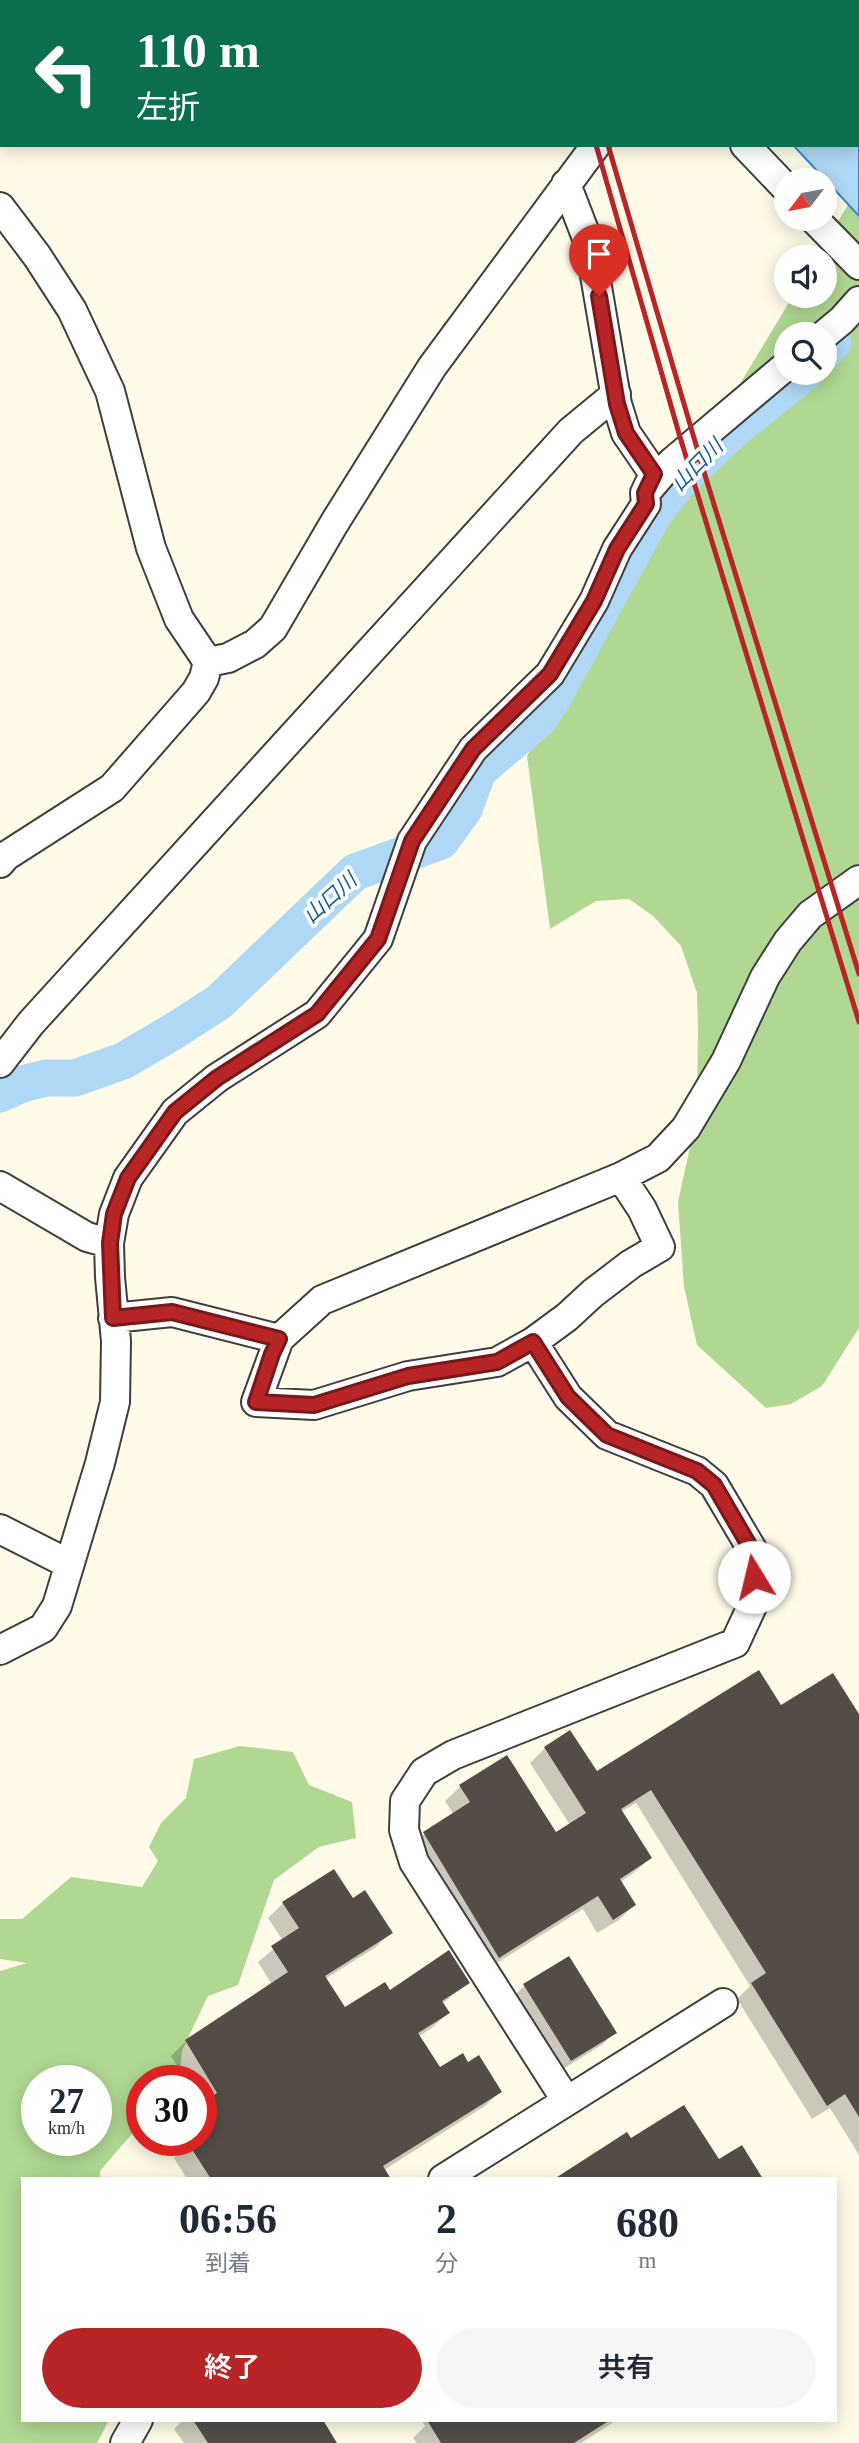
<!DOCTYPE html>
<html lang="ja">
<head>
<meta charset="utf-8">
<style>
  body { margin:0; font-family:"Times New Roman","Noto Sans JP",serif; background:#f6f6f7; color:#1f2937; height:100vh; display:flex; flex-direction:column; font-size:26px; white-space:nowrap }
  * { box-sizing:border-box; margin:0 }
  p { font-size:23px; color:#747a83 }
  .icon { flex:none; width:38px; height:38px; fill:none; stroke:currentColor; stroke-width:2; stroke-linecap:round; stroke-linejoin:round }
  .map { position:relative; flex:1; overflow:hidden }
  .drawer { position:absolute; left:21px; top:2177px; width:816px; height:245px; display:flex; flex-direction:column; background:#fff; border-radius:0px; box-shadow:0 4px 18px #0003 }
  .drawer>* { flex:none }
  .guide { position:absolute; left:0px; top:0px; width:859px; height:147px; box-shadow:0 4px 18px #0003; background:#0b6e4f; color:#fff; overflow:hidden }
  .needle { width:46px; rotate:238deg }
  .controls { position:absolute; left:774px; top:168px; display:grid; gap:14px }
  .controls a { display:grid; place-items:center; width:63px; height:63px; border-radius:50%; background:#fff; box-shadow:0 4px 18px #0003; font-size:35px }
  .speed { position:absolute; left:21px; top:2065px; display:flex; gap:14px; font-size:35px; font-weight:700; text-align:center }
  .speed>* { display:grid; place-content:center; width:91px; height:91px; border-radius:50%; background:#fff; box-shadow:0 4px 18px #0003; line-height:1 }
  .speed small { font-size:18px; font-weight:400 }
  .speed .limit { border:10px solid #d22; background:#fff; color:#111 }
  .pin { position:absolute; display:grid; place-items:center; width:60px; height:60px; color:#fff; margin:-72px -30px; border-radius:50% 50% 50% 0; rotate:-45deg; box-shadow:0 0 7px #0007 }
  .pin .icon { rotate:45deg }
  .me { position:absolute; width:77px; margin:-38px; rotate:351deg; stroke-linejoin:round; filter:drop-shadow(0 0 5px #0008) }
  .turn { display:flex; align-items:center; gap:24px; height:147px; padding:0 21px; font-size:32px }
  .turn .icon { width:91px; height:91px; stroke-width:2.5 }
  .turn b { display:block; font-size:49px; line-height:60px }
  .eta { display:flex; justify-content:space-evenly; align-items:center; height:119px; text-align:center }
  .eta b { font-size:42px; font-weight:600; line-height:49px }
  .primary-button { display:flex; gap:14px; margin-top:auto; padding:14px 21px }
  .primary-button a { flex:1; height:80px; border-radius:42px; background:#b82527; color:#fff; font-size:28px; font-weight:600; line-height:80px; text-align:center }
  .primary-button a+a { background:#f6f6f7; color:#1f2937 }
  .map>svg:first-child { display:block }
  .forest { fill:#b0d893; fill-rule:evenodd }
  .water { fill:#aed8f5; stroke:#368bcc; stroke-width:2 }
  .shadow { fill:#0003 }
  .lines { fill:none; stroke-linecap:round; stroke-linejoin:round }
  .river { stroke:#aed8f5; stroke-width:37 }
  .building { fill:#534c47 }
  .minor-casing { stroke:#3e3e3e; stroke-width:32 }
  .minor { stroke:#fff; stroke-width:28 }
  .rail { stroke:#b82527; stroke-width:5 }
  .route-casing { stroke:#781819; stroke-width:18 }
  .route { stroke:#b82527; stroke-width:12 }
  .labels { text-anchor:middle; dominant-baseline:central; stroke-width:7; stroke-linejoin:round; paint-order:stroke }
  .water-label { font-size:21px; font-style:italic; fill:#165c9a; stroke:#fff }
</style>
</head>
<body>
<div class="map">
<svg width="859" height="2443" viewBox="0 0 859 2443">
  <rect width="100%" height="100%" fill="#fffbe8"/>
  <path class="forest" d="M 859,187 L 859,1328 L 822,1386 L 791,1404 L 766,1408 L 697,1345 L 684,1287 L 678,1202 L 693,1134 L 697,1098 L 698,1033 L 697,993 L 681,946 L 653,916 L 629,899 L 596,901 L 550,929 L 527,756 L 704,443 L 793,296 L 824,296 L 824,257 L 816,257 ZM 786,334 L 824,334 L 824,373 L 786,373 Z
    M 240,1746 L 293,1752 L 309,1785 L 352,1802 L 356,1838 L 319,1847 L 274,1880 L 238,1985 L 208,1996 L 182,2051 L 179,2081 L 142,2081 L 142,2122 L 100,2171 L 100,2179 L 23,2179 L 23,2420 L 109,2420 L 97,2443 L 0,2443 L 0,1971 L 27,1963 L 0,1959 L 0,1919 L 22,1919 L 71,1877 L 142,1887 L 158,1861 L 149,1847 L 161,1823 L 186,1798 L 194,1759 ZM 37,2081 L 96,2081 L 96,2140 L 37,2140 Z"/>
  <path class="water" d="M 780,0 L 859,0 L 859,216 L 793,145 L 858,145 L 858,2 L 778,2 Z"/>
  <path class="shadow" d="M 781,1708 L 859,1715 L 859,2155 L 830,2108 L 812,2119 L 737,1999 L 750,1986 L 636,1803 L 621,1812 L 650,1858 L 635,1872 L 620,1882 L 634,1905 L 619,1920 L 597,1933 L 583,1909 L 484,1971 L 409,1848 L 424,1834 L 454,1815 L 445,1801 L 460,1787 L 506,1757 L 555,1834 L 570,1825 L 530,1763 L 545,1748 L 596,1774 Z
    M 352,1900 L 391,1932 L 376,1947 L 325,1979 L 345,2010 L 390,1992 L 468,1983 L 442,2004 L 448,2013 L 433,2027 L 418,2037 L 439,2070 L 468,2064 L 500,2092 L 485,2106 L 384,2170 L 389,2179 L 187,2179 L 174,2158 L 189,2143 L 201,2140 L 201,2081 L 186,2081 L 171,2056 L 186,2041 L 272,1985 L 258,1962 L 283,1941 L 268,1918 L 283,1903 Z
    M 525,1985 L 615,2032 L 603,2044 L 560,2071 L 513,1997 Z
    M 183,2420 L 323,2420 L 335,2443 L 184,2443 L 174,2429 Z
    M 421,2420 L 617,2420 L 581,2443 L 417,2443 L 413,2438 L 425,2426 Z"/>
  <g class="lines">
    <path class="river" d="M 824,352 L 833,343
      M 0,1094 L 22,1084 L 46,1078 L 75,1078 L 123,1061 L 174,1031 L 219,1002 L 355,872 L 441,841 L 464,809 L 478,771 L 538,720 L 551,701 L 654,513 L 679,481 L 733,430 L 804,373"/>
  </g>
  <path class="building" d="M 759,1670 L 781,1705 L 833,1673 L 859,1714 L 859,2117 L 845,2094 L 827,2106 L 751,1983 L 766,1973 L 651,1790 L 621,1809 L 652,1858 L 620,1879 L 636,1905 L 613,1920 L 598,1896 L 499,1958 L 423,1832 L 470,1802 L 459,1785 L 507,1755 L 556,1832 L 586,1813 L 544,1747 L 570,1730 L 597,1771 Z
    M 334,1869 L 353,1898 L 365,1890 L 393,1933 L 325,1976 L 345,2007 L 385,1982 L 390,1990 L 449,1950 L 470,1983 L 442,2001 L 450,2013 L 418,2033 L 440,2067 L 463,2053 L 468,2062 L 479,2055 L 502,2092 L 383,2166 L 391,2179 L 211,2179 L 186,2140 L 201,2140 L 201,2132 L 212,2125 L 210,2122 L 215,2119 L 208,2109 L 215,2104 L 211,2097 L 217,2093 L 185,2040 L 288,1972 L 271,1946 L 299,1928 L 282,1902 Z
    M 569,1956 L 617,2033 L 571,2061 L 523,1984 Z
    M 684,2105 L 719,2159 L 742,2145 L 763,2179 L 554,2179 L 627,2132 L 631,2138 Z
    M 193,2420 L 323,2420 L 337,2443 L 208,2443 Z
    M 427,2420 L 610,2420 L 574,2443 L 441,2443 Z"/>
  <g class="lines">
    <g class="minor-casing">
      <path id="minor" d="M 699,2 L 701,0
        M 745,145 L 786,188
        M 0,207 L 37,256 L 72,310 L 110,391 L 151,548 L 179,619 L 208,662 L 204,678 L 196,692 L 112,788 L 6,856 L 0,863
        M 814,219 L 859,265
        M 824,335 L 842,320 L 859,301
        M 647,491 L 671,463 L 786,366
        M 208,662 L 228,658 L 255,644 L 273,628 L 335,522 L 432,367 L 596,145
        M 0,1063 L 31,1023 L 571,431 L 616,394
        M 621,1177 L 642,1209 L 660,1247 L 631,1264 L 593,1293 L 567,1317 L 533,1342 L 497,1362 L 408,1376 L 314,1405 L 256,1402 L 279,1339 L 322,1300 L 621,1177 L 658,1158 L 686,1128 L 726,1061 L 765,977 L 788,941 L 810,915 L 859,880
        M 0,1186 L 87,1237 L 109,1243
        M 113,1318 L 172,1312 L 279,1339
        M 533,1342 L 568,1397 L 607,1435 L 697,1471 L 714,1485 L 753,1551 L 754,1602 L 735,1643 L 453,1755 L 424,1772 L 405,1801 L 404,1830 L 414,1862 L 566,2100
        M 0,1529 L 69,1564
        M 0,1650 L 43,1628 L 57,1606 L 100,1463 L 115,1402 L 116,1341 L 110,1277 L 109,1243 L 114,1214 L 128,1178 L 175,1112 L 217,1078 L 317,1014 L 378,939 L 412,841 L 473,749 L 550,674 L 594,601 L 617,549 L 646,504 L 645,493 L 654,474 L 626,433 L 617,404 L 590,246 L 566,184
        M 443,2179 L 723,2003
        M 125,2443 L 138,2420"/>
    </g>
    <use href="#minor" class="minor"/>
    <path class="rail" d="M 552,0 L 552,2
      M 564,0 L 565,2
      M 596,145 L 680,437 L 859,1022
      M 608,145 L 704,472 L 859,974"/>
  </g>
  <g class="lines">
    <g class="route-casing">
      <path id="route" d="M 599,296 L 617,404 L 626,433 L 654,474 L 645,493 L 646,504 L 617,549 L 594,601 L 550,674 L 473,749 L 412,841 L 378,939 L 317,1014 L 217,1078 L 175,1112 L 128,1178 L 114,1214 L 110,1243 L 113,1318 L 172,1312 L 279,1339 L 272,1354 L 256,1402 L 314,1405 L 408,1376 L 497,1362 L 533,1342 L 568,1397 L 607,1435 L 697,1471 L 714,1485 L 753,1552 L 754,1577"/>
    </g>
    <use href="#route" class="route"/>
  </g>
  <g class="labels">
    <g class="water-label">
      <text transform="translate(697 465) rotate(-45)">山口川</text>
      <text transform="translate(330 898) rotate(-42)">山口川</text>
    </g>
  </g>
</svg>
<div class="controls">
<a><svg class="needle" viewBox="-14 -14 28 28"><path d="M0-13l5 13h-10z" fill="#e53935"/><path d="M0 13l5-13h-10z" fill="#747a83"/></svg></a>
<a><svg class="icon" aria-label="sound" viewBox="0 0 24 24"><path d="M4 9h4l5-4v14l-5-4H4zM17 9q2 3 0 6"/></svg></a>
<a><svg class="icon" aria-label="search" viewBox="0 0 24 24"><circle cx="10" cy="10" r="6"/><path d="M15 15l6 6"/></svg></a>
</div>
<div class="speed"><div>27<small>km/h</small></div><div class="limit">30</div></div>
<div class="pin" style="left:599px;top:296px;background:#d93025"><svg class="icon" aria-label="arrive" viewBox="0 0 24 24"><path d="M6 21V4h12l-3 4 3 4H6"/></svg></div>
<svg class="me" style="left:754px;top:1577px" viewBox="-20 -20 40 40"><circle r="19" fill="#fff"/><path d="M0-13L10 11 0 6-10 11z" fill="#b82527"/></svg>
<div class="guide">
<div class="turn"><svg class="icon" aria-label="left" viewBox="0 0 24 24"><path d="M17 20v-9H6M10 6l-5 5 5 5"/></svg><div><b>110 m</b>左折</div></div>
</div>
<section class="drawer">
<div class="eta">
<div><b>06:56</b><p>到着</p></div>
<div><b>2</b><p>分</p></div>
<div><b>680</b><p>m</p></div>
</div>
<div class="primary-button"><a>終了</a><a>共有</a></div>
</section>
</div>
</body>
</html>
